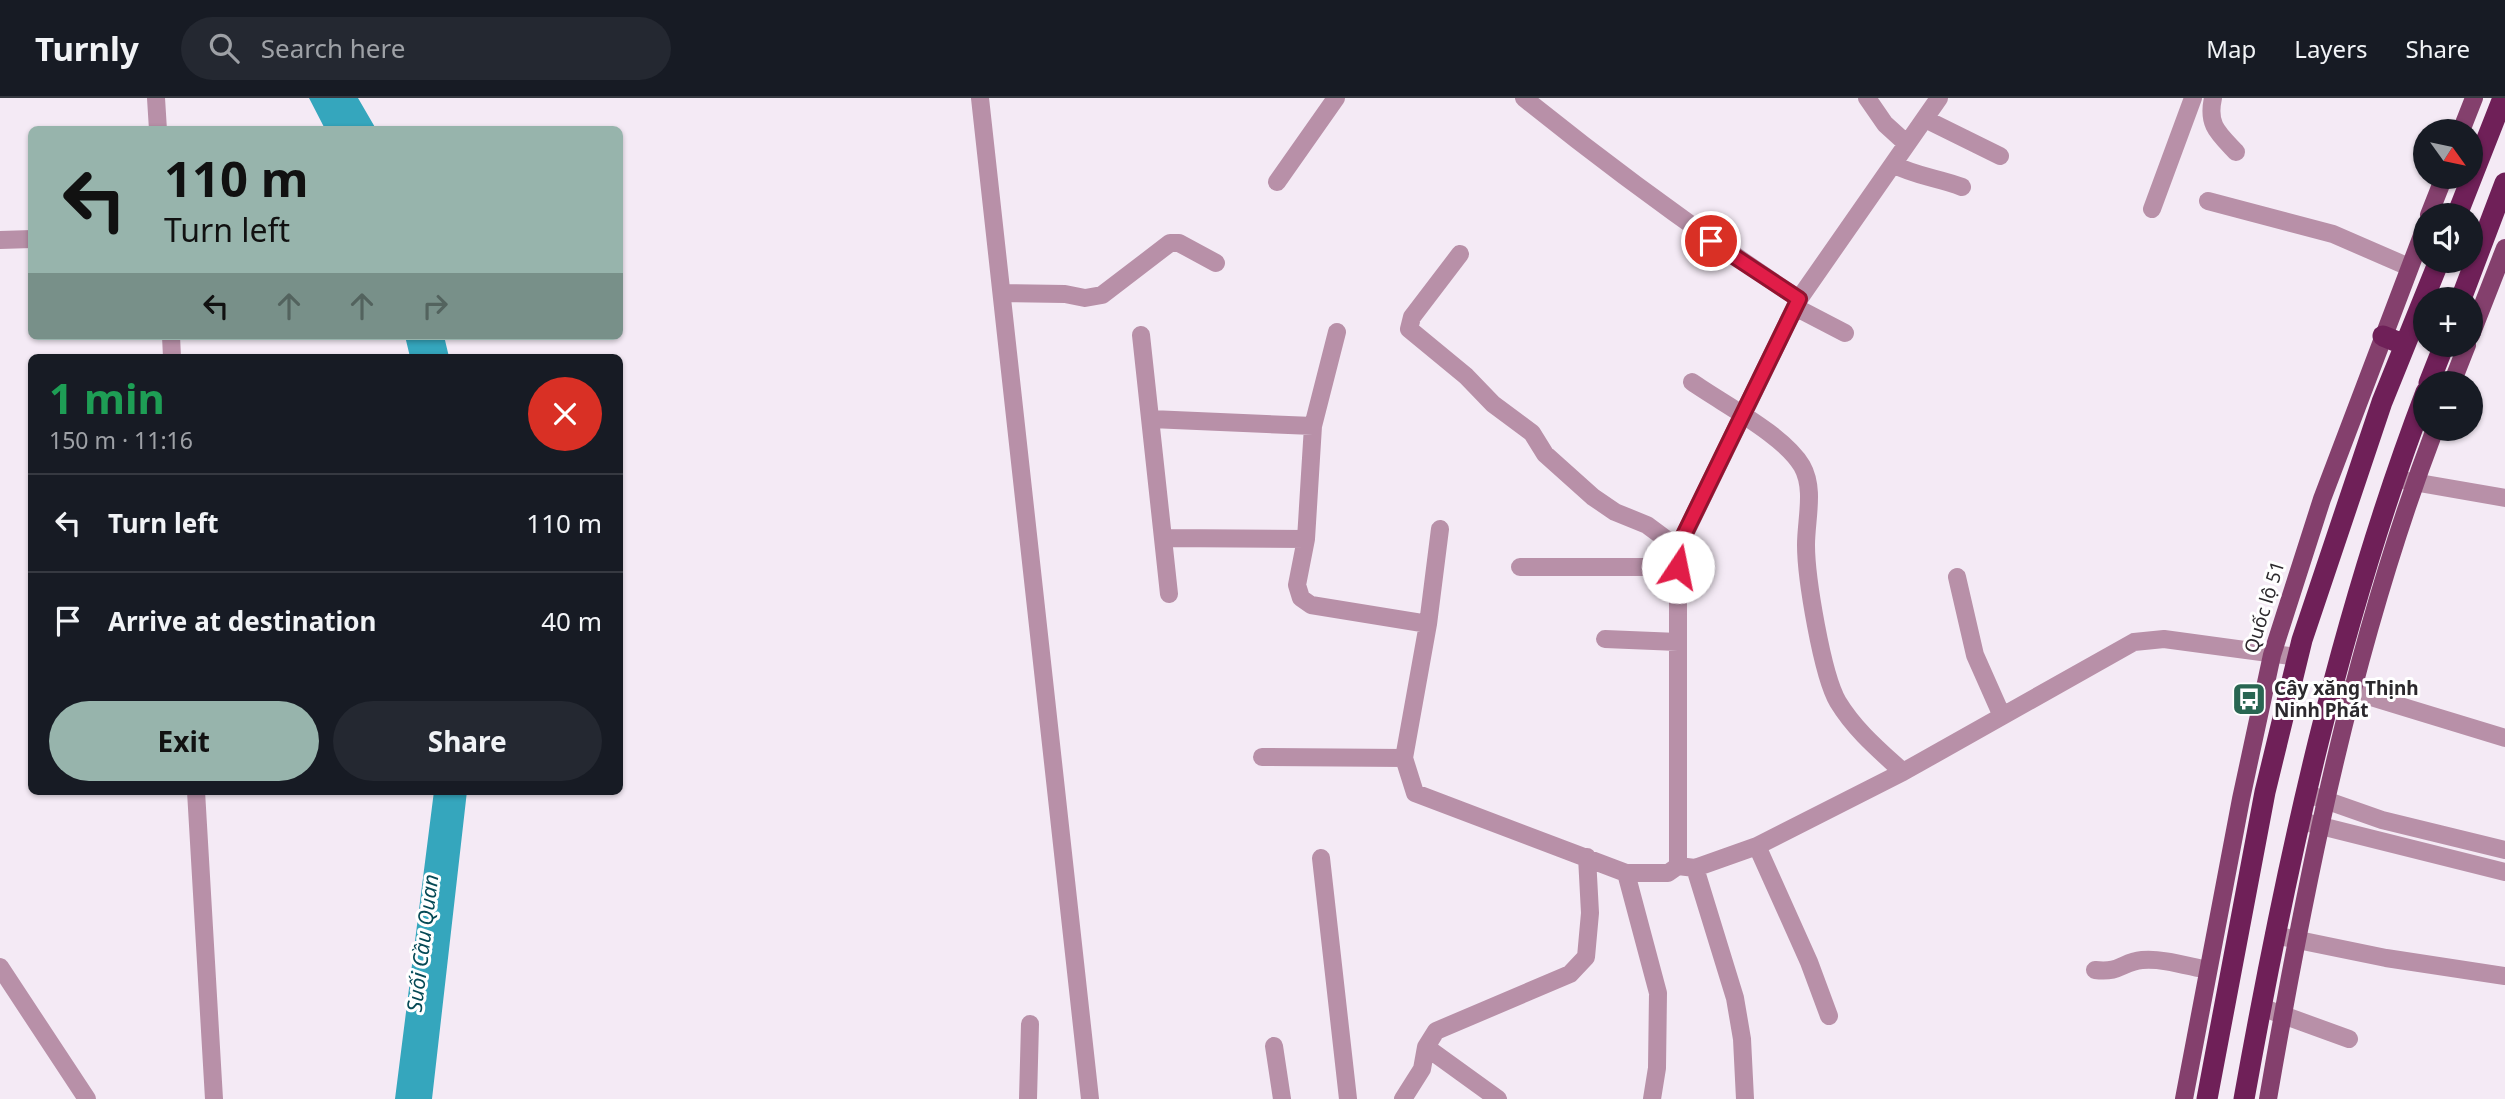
<!DOCTYPE html>
<html lang="en">
<head>
<meta charset="utf-8">
<style>
  body { margin:0; font-family:"Noto Sans",sans-serif; background:#242831; color:#f1f3f6; height:100vh; display:flex; flex-direction:column; font-size:26px; white-space:nowrap }
  * { box-sizing:border-box; margin:0 }
  p { font-size:23px; color:#9ea1a6 }
  .icon { flex:none; width:38px; height:38px; fill:none; stroke:currentColor; stroke-width:2; stroke-linecap:round; stroke-linejoin:round }
  .map { position:relative; flex:1; overflow:hidden }
  .panel { position:absolute; left:28px; top:256px; width:595px; height:441px; display:flex; flex-direction:column; background:#171b24; border-radius:10px; box-shadow:0 2px 5px #0004 }
  .panel>* { flex:none }
  .guide { position:absolute; left:28px; top:28px; width:595px; height:214px; border-radius:10px; box-shadow:0 2px 5px #0004; background:#97b4ac; color:#111; overflow:hidden }
  .needle { width:46px; rotate:123deg }
  .buttons { position:absolute; left:2413px; top:21px; display:grid; gap:14px }
  .buttons a { display:grid; place-items:center; width:70px; height:70px; border-radius:50%; background:#171b24; box-shadow:0 2px 5px #0004; font-size:35px }
  .pin { position:absolute; display:grid; place-items:center; width:60px; height:60px; color:#fff; margin:-30px; border:4px solid #fff; border-radius:50%; box-shadow:0 2px 7px #0007 }
  .me { position:absolute; width:77px; margin:-38px; rotate:11deg; stroke-linejoin:round; filter:drop-shadow(0 0 5px #0008) }
  .turn { display:flex; align-items:center; gap:24px; height:147px; padding:0 21px; font-size:32px }
  .turn .icon { width:91px; height:91px; stroke-width:2.5 }
  .turn b { display:block; font-size:49px; line-height:60px }
  .lanes { display:flex; align-items:center; height:66px; padding:0 21px; background:#0003; justify-content:center; gap:35px; direction:ltr }
  .lanes .off { opacity:.35 }
  .round { display:grid; place-items:center; flex:none; width:74px; height:74px; border-radius:37px; background:#242831 }
  .headline { display:flex; align-items:center; justify-content:space-between; height:119px; padding:0 21px }
  h1 { font-size:42px; font-weight:700; line-height:52px; color:#1e9e55 }
  .cta { display:flex; gap:14px; margin-top:auto; padding:14px 21px }
  .cta a { flex:1; height:80px; border-radius:42px; background:#97b4ac; color:#111; font-size:28px; font-weight:700; line-height:80px; text-align:center }
  .cta a+a { background:#242831; color:#f1f3f6 }
  ul { padding:0; list-style:none }
  li { display:flex; align-items:center; gap:21px; height:98px; padding:0 21px; border-top:2px solid #363941 }
  li div { flex:1 }
  li b { display:block; font-size:26px }
  li em { font-style:normal }
  header { display:flex; align-items:center; gap:42px; box-sizing:border-box; height:98px; padding:0 35px; background:#171b24; border-bottom:2px solid #363941 }
  header strong { font-size:33px }
  nav { display:flex; gap:38px; margin-inline-start:auto; font-size:24px }
  .search { width:490px; height:63px; background:#242831; display:flex; align-items:center; gap:18px; box-sizing:border-box; padding:0 24px; border-radius:38px; color:#9ea1a6; font-size:26px }
  .map>svg:first-child { display:block }
  .water { fill:#35a6bd }
  .lines { fill:none; stroke-linecap:round; stroke-linejoin:round }
  .minor { stroke:#b890a8; stroke-width:18 }
  .major { stroke:#84406d; stroke-width:18 }
  .highway { stroke:#6f2058; stroke-width:21 }
  .route-casing { stroke:#92132f; stroke-width:18 }
  .route { stroke:#e11d48; stroke-width:12 }
  .labels { text-anchor:middle; dominant-baseline:central; stroke-width:6; stroke-linejoin:round; paint-order:stroke }
  .street-label { font-size:19px; fill:#2c292d; stroke:#fff }
  .poi-label { font-size:19px; font-weight:bold; fill:#2c292d; stroke:#fff; text-anchor:start }
  .water-label { font-size:21px; font-style:italic; fill:#054955; stroke:#fff }
</style>
</head>
<body>
<header>
<strong>Turnly</strong>
<div class="search"><svg class="icon" aria-label="search" viewBox="0 0 24 24"><circle cx="10" cy="10" r="6"/><path d="M15 15l6 6"/></svg>Search here</div>
<nav><a>Map</a><a>Layers</a><a>Share</a></nav>
</header>
<div class="map">
<svg width="2505" height="1001" viewBox="0 0 2505 1001">
  <rect width="100%" height="100%" fill="#f4eaf5"/>
  <path class="water" d="M 309,0 L 358,0 L 376,31 L 325,31 Z
    M 405,238 L 444,238 L 449,259 L 410,259 Z
    M 434,693 L 467,693 L 432,1001 L 395,1001 Z"/>
  <g class="lines">
    <path class="minor" d="M 156,0 L 158,32
      M 980,0 L 1090,1001
      M 1524,0 C 1613,72 1704,138 1799,201
      M 1867,0 L 1885,26 L 1907,46
      M 2213,0 C 2207,27 2218,35 2236,54
      M 1925,21 L 2000,58
      M 1893,66 C 1914,78 1939,80 1962,89
      M 1277,84 L 1336,0
      M 2208,103 L 2333,136 L 2409,169
      M 2152,111 L 2193,0
      M 0,142 L 32,141
      M 1460,156 L 1412,219 L 1409,231 L 1466,278 L 1493,306 L 1532,335 L 1545,356 L 1593,399 L 1615,414 L 1647,427 L 1678,450
      M 1004,195 L 1065,196 L 1085,200 L 1102,197 L 1170,145 L 1179,145 L 1216,165
      M 1795,209 L 1845,235
      M 1337,234 L 1313,328 L 1306,441 L 1297,487 L 1301,500 L 1311,507 L 1428,526
      M 1141,237 L 1169,496
      M 171,238 L 172,259
      M 1692,284 C 1723,306 1783,336 1802,368 C 1815,391 1806,421 1806,447 C 1806,479 1822,577 1838,604 C 1855,632 1879,652 1903,674
      M 1151,321 L 1313,328
      M 2402,382 L 2505,400
      M 1440,431 L 1428,526 L 1404,660 L 1415,695 L 1626,775 L 1668,775 L 1678,768 L 1695,770 L 1757,748 L 1903,674 L 2134,544 L 2164,541 L 2297,559
      M 1165,440 L 1306,441
      M 1520,469 L 1678,469
      M 1957,479 L 1975,557 L 2002,618
      M 1605,541 L 1678,544
      M 2338,589 L 2505,640
      M 1262,659 L 1404,660
      M 196,693 L 214,1001
      M 2308,696 L 2382,722 L 2505,752
      M 2301,723 L 2505,774
      M 1757,748 L 1809,864 L 1829,918
      M 1321,760 L 1348,1001
      M 1678,768 L 1678,450 L 1799,201 L 1939,0
      M 1695,770 L 1735,900 L 1742,941 L 1745,1001
      M 1626,775 L 1658,895 L 1657,970 L 1652,1001
      M 2274,837 L 2386,860 L 2505,878
      M 0,869 L 87,1001
      M 2095,872 C 2121,875 2122,864 2142,862 C 2162,860 2187,868 2207,872
      M 2261,909 L 2349,941
      M 1274,948 L 1282,1001
      M 1426,949 L 1498,1001
      M 1028,1001 L 1030,926
      M 1403,1001 L 1422,971 L 1426,949 L 1436,933 L 1570,876 L 1586,859 L 1590,815 L 1587,759"/>
    <path class="major" d="M 2461,33 L 2474,0
      M 2429,117 L 2444,79
      M 2471,237 L 2505,150
      M 2452,285 L 2467,247
      M 2184,1001 L 2241,701 L 2272,557 L 2322,401 L 2426,127
      M 2268,1001 C 2307,775 2353,546 2435,331"/>
    <path class="highway" d="M 2457,117 L 2503,0
      M 2461,201 L 2505,85
      M 2383,238 L 2405,247
      M 2429,285 L 2444,247
      M 2207,1001 L 2265,694 L 2302,542 L 2382,304 L 2439,163
      M 2244,1001 C 2287,762 2339,522 2426,294"/>
  </g>
  <g class="lines">
    <g class="route-casing">
      <path id="route" d="M 1678,469 L 1678,450 L 1685,435 L 1799,201 L 1711,143"/>
    </g>
    <use href="#route" class="route"/>
  </g>
  <defs>
    <g id="bus-square" transform="scale(1.75)"><rect x="-9" y="-9" width="18" height="18" rx="4" fill="#296652" stroke="#fff"/><path d="M-5-6H5V4H4V6H2V4H-2V6H-4V4H-5ZM-3.5-4V0h7V-4ZM-3.5 1.2v1.5H-2V1.2ZM2 1.2v1.5H3.5V1.2Z" fill="#fff"/></g>
  </defs>
  <g fill-rule="evenodd">
    <use href="#bus-square" x="2249" y="601"/>
  </g>
  <g class="labels">
    <g class="street-label">
      <text transform="translate(2264 509) rotate(-73)">Quốc lộ 51</text>
    </g>
    <g class="poi-label">
      <text x="2274" y="590">Cây xăng Thịnh<tspan x="2274" dy="22">Ninh Phát</tspan></text>
    </g>
    <g class="water-label">
      <text transform="translate(422 845) rotate(-83)">Suối Cầu Quan</text>
    </g>
  </g>
</svg>
<div class="buttons">
<a><svg class="needle" viewBox="-14 -14 28 28"><path d="M0-13l5 13h-10z" fill="#e53935"/><path d="M0 13l5-13h-10z" fill="#9ea1a6"/></svg></a>
<a><svg class="icon" aria-label="sound" viewBox="0 0 24 24"><path d="M4 9h4l5-4v14l-5-4H4zM17 9q2 3 0 6"/></svg></a>
<a>+</a>
<a>−</a>
</div>
<div class="pin" style="left:1711px;top:143px;background:#d93025"><svg class="icon" aria-label="arrive" viewBox="0 0 24 24"><path d="M6 21V4h12l-3 4 3 4H6"/></svg></div>
<svg class="me" style="left:1678px;top:469px" viewBox="-20 -20 40 40"><circle r="19" fill="#fff"/><path d="M0-13L10 11 0 6-10 11z" fill="#e11d48"/></svg>
<div class="guide">
<div class="turn"><svg class="icon" aria-label="left" viewBox="0 0 24 24"><path d="M17 20v-9H6M10 6l-5 5 5 5"/></svg><div><b>110 m</b>Turn left</div></div>
<div class="lanes"><svg class="icon" aria-label="left" viewBox="0 0 24 24"><path d="M17 20v-9H6M10 6l-5 5 5 5"/></svg><svg class="icon off" aria-label="ahead" viewBox="0 0 24 24"><path d="M12 20V5M6 11l6-6 6 6"/></svg><svg class="icon off" aria-label="ahead" viewBox="0 0 24 24"><path d="M12 20V5M6 11l6-6 6 6"/></svg><svg class="icon off" aria-label="right" viewBox="0 0 24 24"><path d="M7 20v-9h11M14 6l5 5-5 5"/></svg></div>
</div>
<section class="panel">
<div class="headline"><div><h1>1 min</h1><p>150 m · 11:16</p></div><a class="round" style="background:#d93025;color:#fff"><svg class="icon" aria-label="close" viewBox="0 0 24 24"><path d="M6 6l12 12M18 6L6 18"/></svg></a></div>
<ul>
<li><svg class="icon" aria-label="left" viewBox="0 0 24 24"><path d="M17 20v-9H6M10 6l-5 5 5 5"/></svg><div><b>Turn left</b></div><em>110 m</em></li>
<li><svg class="icon" aria-label="arrive" viewBox="0 0 24 24"><path d="M6 21V4h12l-3 4 3 4H6"/></svg><div><b>Arrive at destination</b></div><em>40 m</em></li>
</ul>
<div class="cta"><a>Exit</a><a>Share</a></div>
</section>
</div>
</body>
</html>
